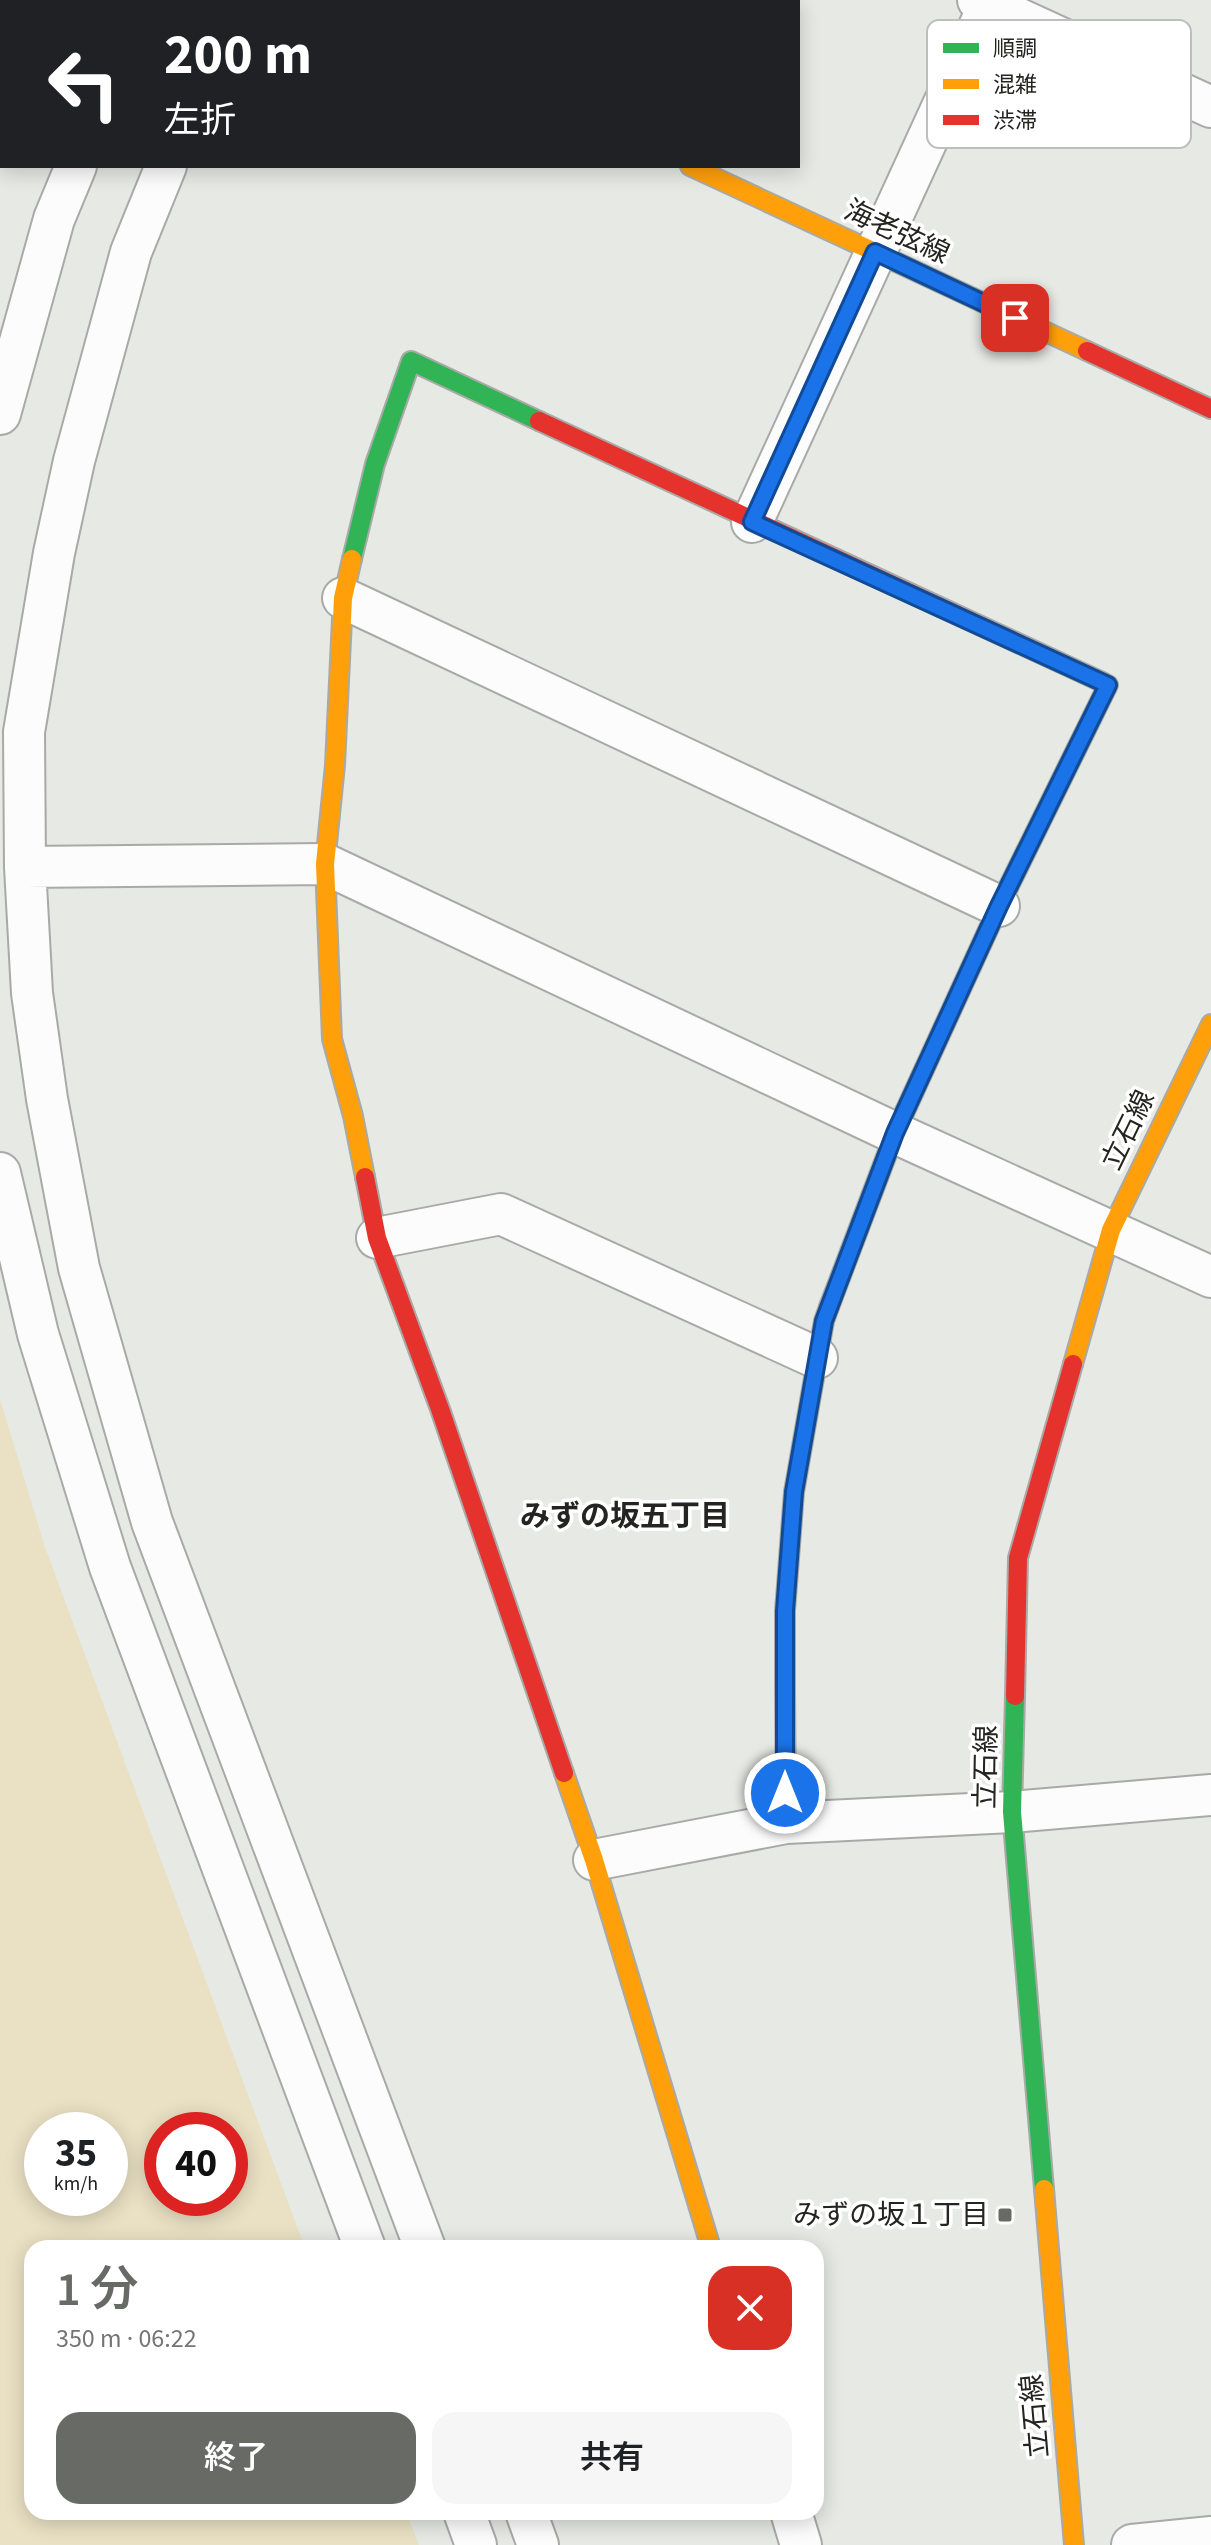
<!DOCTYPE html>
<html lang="ja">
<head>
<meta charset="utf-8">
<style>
  body { margin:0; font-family:"Source Sans 3","Noto Sans JP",sans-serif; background:#f6f6f6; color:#202124; height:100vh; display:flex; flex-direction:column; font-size:30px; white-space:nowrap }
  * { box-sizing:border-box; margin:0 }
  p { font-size:26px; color:#757577 }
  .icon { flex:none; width:44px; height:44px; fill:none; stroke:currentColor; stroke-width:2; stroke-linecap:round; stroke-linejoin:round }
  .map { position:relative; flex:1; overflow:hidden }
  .side { position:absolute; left:24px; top:2240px; width:800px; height:280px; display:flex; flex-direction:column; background:#fff; border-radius:24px; box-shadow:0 4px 20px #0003 }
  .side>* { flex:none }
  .hud { position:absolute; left:0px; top:0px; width:800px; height:168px; box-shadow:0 4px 20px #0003; background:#202124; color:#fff; overflow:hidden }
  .speed { position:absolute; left:24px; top:2112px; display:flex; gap:16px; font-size:40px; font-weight:700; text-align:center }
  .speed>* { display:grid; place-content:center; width:104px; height:104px; border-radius:50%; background:#fff; box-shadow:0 4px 20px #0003; line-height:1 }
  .speed small { font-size:20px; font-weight:400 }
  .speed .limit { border:12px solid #d22; background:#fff; color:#111 }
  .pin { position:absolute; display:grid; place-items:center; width:68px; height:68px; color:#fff; margin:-34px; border-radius:16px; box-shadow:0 4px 12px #0006 }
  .me { position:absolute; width:88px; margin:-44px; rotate:0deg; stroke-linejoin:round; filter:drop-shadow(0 0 6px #0008) }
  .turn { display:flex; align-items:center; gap:28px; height:168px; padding:0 32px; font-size:36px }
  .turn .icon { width:104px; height:104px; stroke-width:2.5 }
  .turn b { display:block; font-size:56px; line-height:68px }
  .round { display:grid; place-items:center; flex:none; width:84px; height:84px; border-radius:24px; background:#f6f6f6 }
  .headline { display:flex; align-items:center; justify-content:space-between; height:136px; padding:0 32px }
  h1 { font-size:48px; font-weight:600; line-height:60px; color:#686a66 }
  .button { display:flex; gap:16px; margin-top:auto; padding:16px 32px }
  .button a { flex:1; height:92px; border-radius:24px; background:#686a66; color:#fff; font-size:32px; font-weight:600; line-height:92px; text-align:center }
  .button a+a { background:#f6f6f6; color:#202124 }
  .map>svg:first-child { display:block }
  .green { fill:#eae1c4; fill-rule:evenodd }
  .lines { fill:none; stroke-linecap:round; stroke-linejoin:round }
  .street-casing { stroke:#a9aaa7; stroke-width:44 }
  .fast-casing { stroke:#a9aaa7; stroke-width:22 }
  .slow-casing { stroke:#a9aaa7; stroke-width:22 }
  .jam-casing { stroke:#a9aaa7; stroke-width:22 }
  .path { stroke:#c6c7c5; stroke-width:5; stroke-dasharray:2 6; stroke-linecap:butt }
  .street { stroke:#fbfcfb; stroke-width:40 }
  .fast { stroke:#30b455; stroke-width:18 }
  .slow { stroke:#ff9f0a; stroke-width:18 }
  .jam { stroke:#e5322d; stroke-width:18 }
  .route-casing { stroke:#114b97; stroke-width:20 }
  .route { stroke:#1a73e8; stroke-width:14 }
  .poi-dot { fill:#686a66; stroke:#fff; stroke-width:3 }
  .labels { text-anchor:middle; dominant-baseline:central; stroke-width:7; stroke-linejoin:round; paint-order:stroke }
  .street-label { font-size:28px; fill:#242522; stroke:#fff }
  .poi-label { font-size:28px; fill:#242522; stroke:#fff; text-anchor:end }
  .neighbourhood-label { font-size:30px; font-weight:bold; fill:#242522; stroke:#fff }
  .key { fill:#fff; stroke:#bdbebd; stroke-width:2 }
  .key-label { font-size:22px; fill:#242522 }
</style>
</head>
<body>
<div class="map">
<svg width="1211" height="2545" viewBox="0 0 1211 2545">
  <rect width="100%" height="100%" fill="#e7e9e4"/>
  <path class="green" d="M 0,1399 L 45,1547 L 305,2248 L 32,2248 L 32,2512 L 406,2512 L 419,2545 L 0,2545 ZM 42,2130 L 110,2130 L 110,2198 L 42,2198 ZM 230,2130 L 230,2198 L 162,2198 L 162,2130 Z"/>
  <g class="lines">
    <g class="street-casing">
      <path id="street" d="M 978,0 L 1211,107
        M 144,2 L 144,0
        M 232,2 L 233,0
        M 166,166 L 131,252 L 74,461 L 54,553 L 24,732 L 25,867 L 32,993 L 47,1099 L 79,1268 L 152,1522 L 425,2248
        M 0,414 L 54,219 L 76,166
        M 752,522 L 989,5
        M 343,598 L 999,906
        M 25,867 L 325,864 L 895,1133 L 1211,1277
        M 0,1173 L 38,1334 L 110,1567 L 365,2248
        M 377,1238 L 501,1214 L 817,1358
        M 594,1860 L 786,1823 L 1012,1812 L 1211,1795
        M 464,2512 L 476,2545
        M 526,2512 L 538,2545
        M 791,2512 L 801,2545
        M 1132,2545 L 1211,2537"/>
    </g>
    <g class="fast-casing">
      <path id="fast" d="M 316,0 L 321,2
        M 352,559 L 375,464 L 411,361 L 539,421
        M 829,1307 L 895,1133 L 999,906 L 1108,685 L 1102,682
        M 785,1685 L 786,1823
        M 1015,1696 L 1012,1812 L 1044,2189"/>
    </g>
    <g class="slow-casing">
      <path id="slow" d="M 690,166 L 1087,351
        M 352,559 L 343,598 L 335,765 L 325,864 L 332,1039 L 353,1116 L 365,1177
        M 1073,1364 L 1111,1230 L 1211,1024
        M 564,1773 L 594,1860 L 711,2248
        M 1044,2189 L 1074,2545"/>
    </g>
    <g class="jam-casing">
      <path id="jam" d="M 1087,351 L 1211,409
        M 539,421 L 1102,682
        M 365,1177 L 377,1238 L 440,1409 L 564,1773
        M 785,1685 L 785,1611 L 794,1492 L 824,1321 L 829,1307
        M 1015,1696 L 1018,1558 L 1073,1364"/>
    </g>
    <path class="path" d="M 549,2 L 550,0"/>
    <use href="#street" class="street"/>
    <use href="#fast" class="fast"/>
    <use href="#slow" class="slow"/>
    <use href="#jam" class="jam"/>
  </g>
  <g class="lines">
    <g class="route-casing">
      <path id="route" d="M 785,1793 L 785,1611 L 794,1492 L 824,1321 L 895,1133 L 999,906 L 1108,685 L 752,522 L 875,252 L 1015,318"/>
    </g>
    <use href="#route" class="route"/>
  </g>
  <rect class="poi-dot" x="997" y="2207" width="16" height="16" rx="4"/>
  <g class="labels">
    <g class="street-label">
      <text transform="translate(897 232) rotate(25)">海老弦線</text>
      <text transform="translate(1128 1130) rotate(-64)">立石線</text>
      <text transform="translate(986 1767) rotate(-89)">立石線</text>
      <text transform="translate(1035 2416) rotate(-95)">立石線</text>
    </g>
    <g class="poi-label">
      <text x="989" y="2215">みずの坂１丁目</text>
    </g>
    <g class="neighbourhood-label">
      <text x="625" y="1516">みずの坂五丁目</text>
    </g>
  </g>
  <rect x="927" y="20" width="264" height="128" rx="12" class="key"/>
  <rect x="943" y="43" width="36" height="10" fill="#30b455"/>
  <rect x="943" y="79" width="36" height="10" fill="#ff9f0a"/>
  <rect x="943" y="115" width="36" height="10" fill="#e5322d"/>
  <g class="key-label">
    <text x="993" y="56">順調</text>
    <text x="993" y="92">混雑</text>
    <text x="993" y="128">渋滞</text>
  </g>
</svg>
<div class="speed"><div>35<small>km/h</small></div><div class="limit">40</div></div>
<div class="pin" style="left:1015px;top:318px;background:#d93025"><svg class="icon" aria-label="arrive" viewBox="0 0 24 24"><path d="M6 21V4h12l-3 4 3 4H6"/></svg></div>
<svg class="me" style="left:785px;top:1793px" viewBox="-20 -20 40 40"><circle r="17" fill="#1a73e8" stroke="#fff" stroke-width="3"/><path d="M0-11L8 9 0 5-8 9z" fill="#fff"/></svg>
<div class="hud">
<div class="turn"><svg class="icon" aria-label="left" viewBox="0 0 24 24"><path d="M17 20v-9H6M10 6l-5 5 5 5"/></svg><div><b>200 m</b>左折</div></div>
</div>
<section class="side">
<div class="headline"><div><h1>1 分</h1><p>350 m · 06:22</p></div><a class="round" style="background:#d93025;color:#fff"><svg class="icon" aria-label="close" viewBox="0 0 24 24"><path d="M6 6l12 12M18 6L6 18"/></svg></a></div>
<div class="button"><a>終了</a><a>共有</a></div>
</section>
</div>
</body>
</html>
